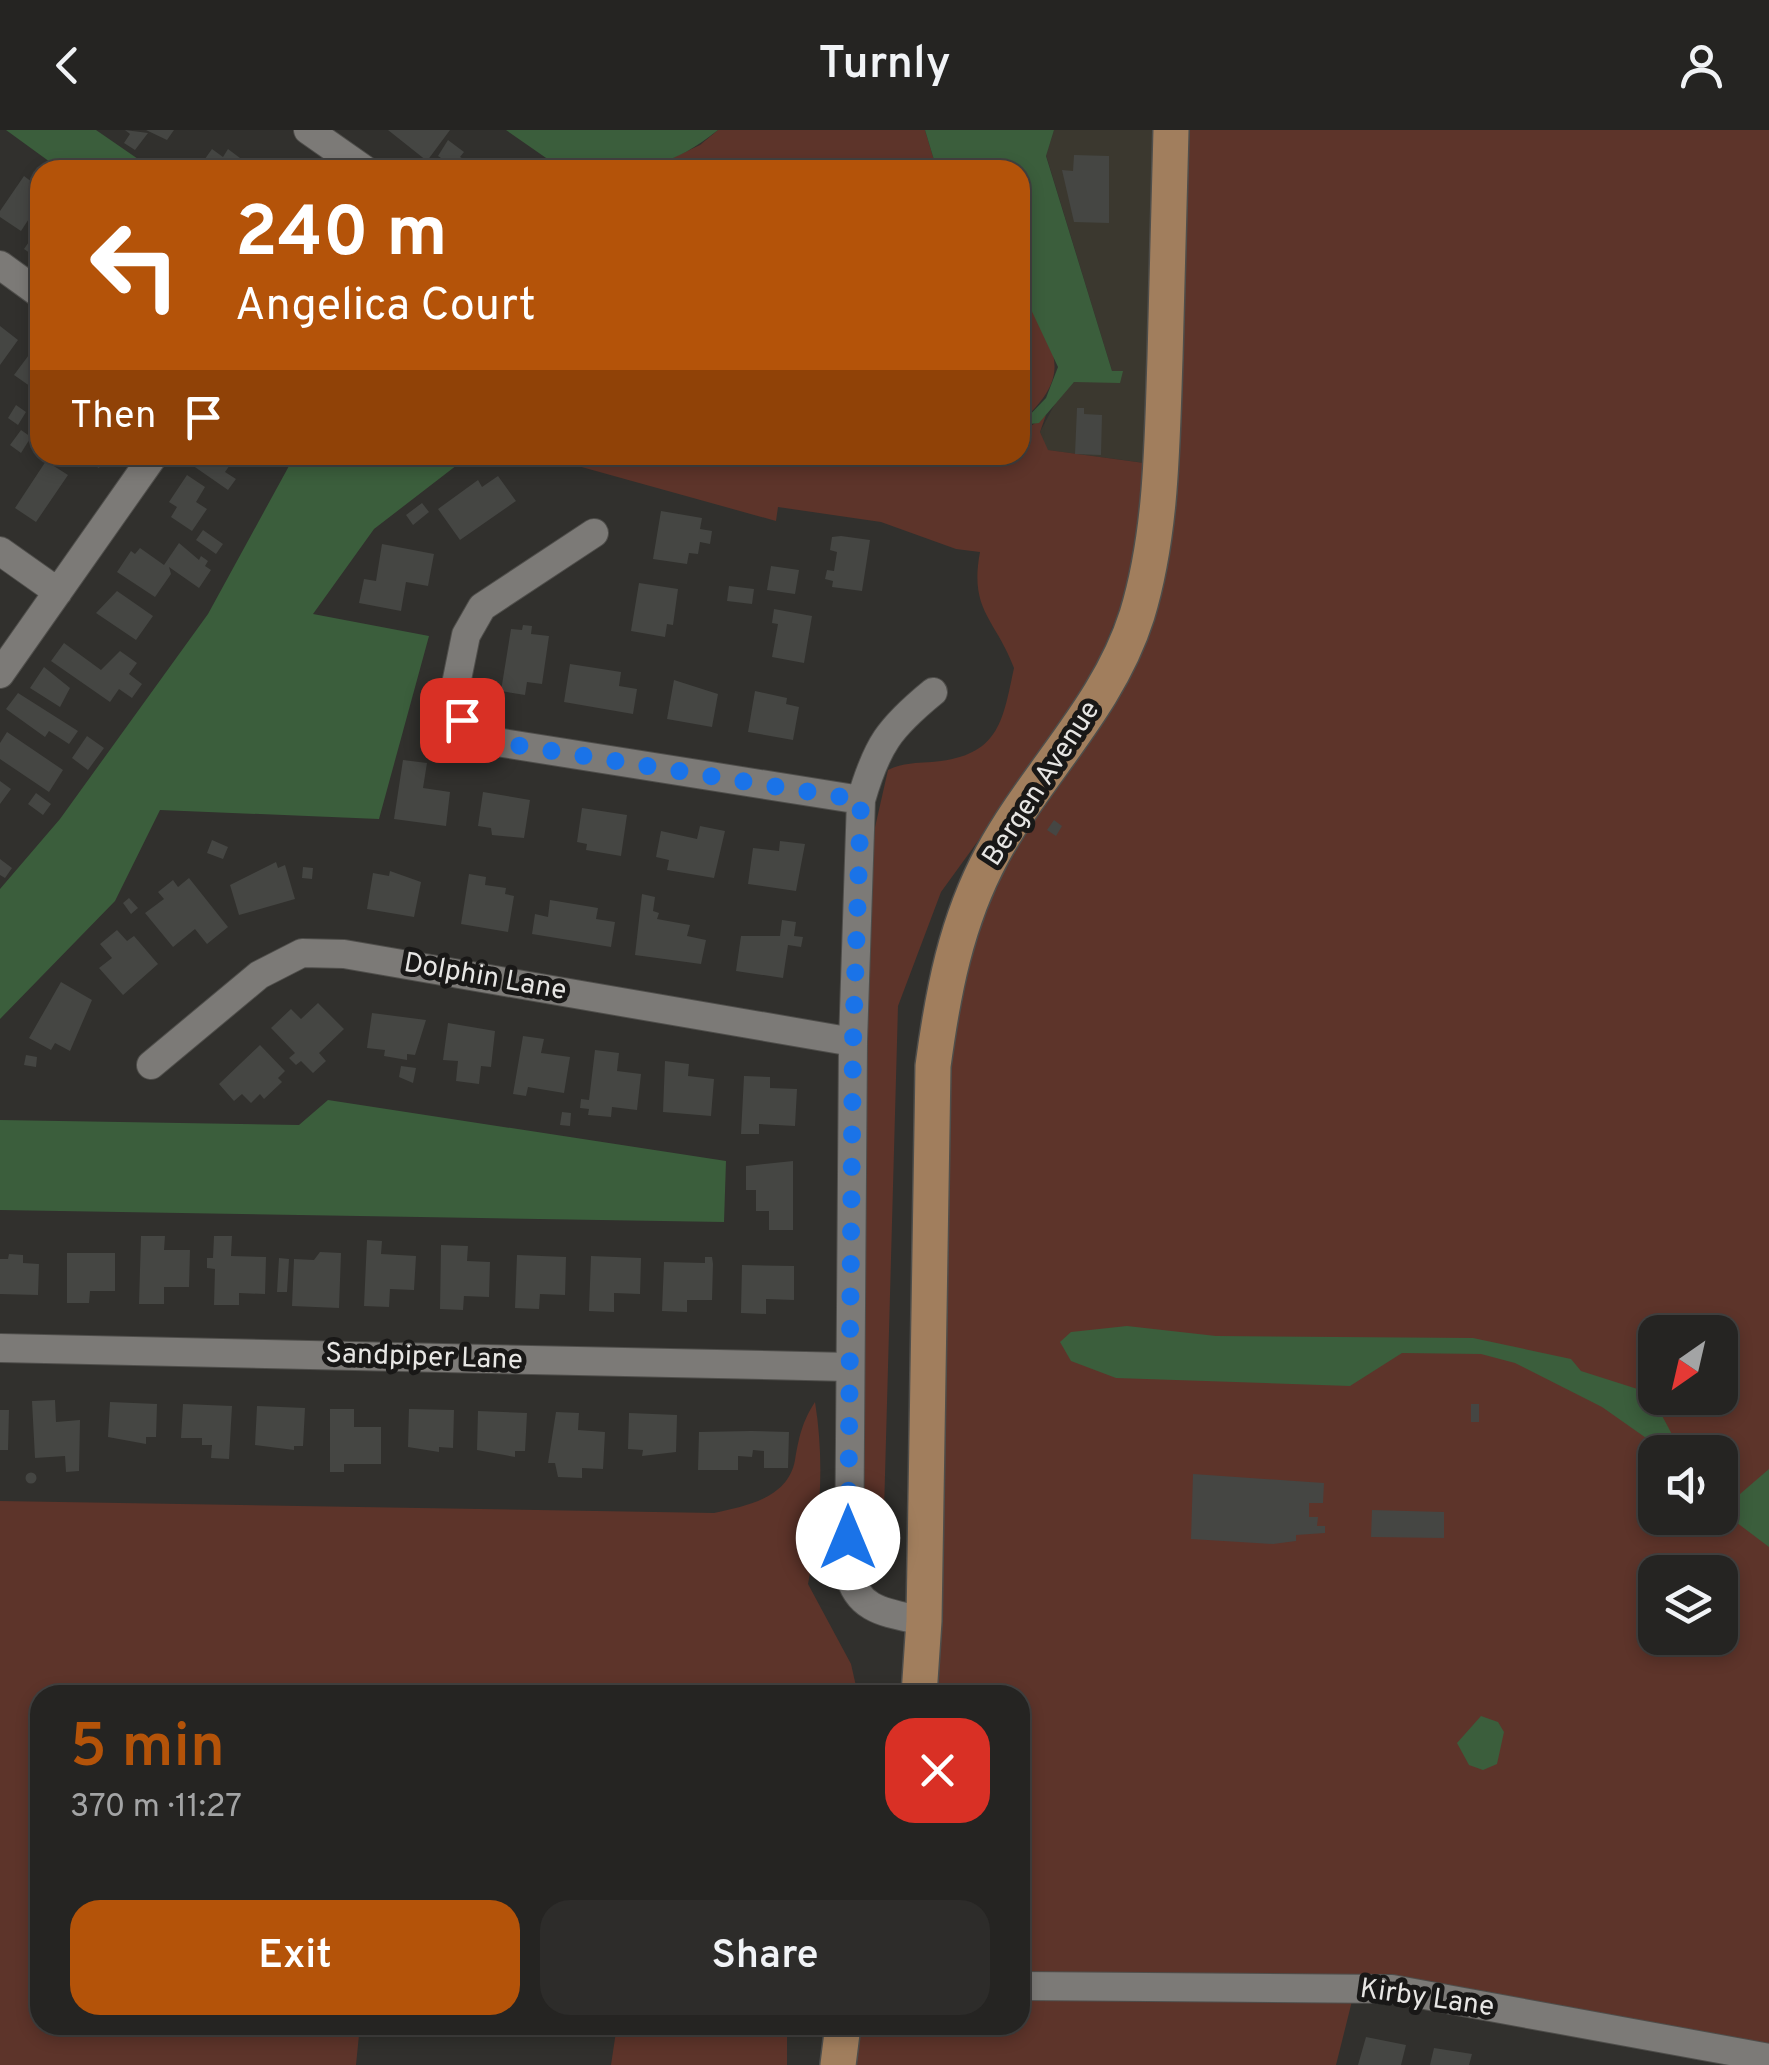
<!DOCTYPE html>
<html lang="en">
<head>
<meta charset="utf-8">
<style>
  body { margin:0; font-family:Overpass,sans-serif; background:#2d2c2a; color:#f1f3f6; height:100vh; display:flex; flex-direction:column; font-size:38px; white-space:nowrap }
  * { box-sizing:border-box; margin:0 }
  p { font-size:32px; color:#a3a4a5 }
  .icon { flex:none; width:55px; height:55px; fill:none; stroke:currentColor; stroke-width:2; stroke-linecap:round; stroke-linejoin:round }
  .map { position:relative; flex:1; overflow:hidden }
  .drawer { position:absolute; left:30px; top:1555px; width:1000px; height:350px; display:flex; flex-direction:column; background:#252422; border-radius:30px; box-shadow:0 5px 15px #0003,0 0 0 2px #424140 }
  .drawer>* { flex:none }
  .top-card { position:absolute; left:30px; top:30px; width:1000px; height:305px; border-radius:30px; box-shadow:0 5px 15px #0003,0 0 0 2px #424140; background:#b45309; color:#fff; overflow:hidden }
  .needle { width:65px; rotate:214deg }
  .controls { position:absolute; left:1638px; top:1185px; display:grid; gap:20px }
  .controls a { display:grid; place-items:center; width:100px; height:100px; border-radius:20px; background:#252422; box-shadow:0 5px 15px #0003,0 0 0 2px #424140; font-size:50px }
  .pin { position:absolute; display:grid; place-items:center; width:85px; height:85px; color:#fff; margin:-42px; border-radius:20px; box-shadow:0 5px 15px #0006 }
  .me { position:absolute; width:110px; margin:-55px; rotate:0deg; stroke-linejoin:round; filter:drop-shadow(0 0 8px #0008) }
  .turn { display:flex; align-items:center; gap:35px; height:210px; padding:0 40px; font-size:45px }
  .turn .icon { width:130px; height:130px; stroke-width:2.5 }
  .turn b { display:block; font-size:70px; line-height:85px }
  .then { display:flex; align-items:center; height:95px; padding:0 40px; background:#0003; gap:20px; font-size:38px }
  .round { display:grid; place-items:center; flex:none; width:105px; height:105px; border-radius:30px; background:#2d2c2a }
  .headline { display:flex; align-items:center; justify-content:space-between; height:170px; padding:0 40px }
  h1 { font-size:60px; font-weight:600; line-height:75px; color:#b45309 }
  .action { display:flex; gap:20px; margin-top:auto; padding:20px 40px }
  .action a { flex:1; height:115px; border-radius:30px; background:#b45309; color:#fff; font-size:40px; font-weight:600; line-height:115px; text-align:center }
  .action a+a { background:#2d2c2a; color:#f1f3f6 }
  header { display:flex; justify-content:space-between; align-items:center; height:130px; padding:0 40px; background:#252422; font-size:45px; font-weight:600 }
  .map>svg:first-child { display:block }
  .built { fill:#3b382f }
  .green { fill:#5d342a; fill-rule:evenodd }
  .water { fill:#3b5e3c }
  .building { fill:#454643 }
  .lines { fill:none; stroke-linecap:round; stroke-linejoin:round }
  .minor-casing { stroke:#4f4e4b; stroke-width:30 }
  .major-casing { stroke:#4f4e4b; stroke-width:38 }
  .minor { stroke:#7c7a77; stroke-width:28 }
  .major { stroke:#a17e5d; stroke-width:35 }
  .route { stroke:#1a73e8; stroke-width:18; stroke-dasharray:0 32.4 }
  .labels { text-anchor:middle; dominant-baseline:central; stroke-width:10; stroke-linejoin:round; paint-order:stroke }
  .street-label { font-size:28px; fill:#e7e6e4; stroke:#191817 }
</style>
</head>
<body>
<header><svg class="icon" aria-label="back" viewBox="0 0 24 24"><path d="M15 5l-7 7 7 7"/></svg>Turnly<svg class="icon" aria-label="person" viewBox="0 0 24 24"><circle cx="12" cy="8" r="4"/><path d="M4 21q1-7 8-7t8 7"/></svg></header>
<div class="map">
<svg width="1769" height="1935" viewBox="0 0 1769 1935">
  <rect width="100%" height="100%" fill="#31302d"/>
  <path class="built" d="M 1054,0 L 1158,0 L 1160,335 L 1047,320 L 1040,302 L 1059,266 L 1074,252 L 1122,241 L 1112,241 L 1046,25 Z"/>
  <path class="green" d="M 718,0 L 925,0 L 937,40 L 647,40 L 700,15 Z
    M 1171,0 L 1769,0 L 1769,1928 L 1355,1859 L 1336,1935 L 838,1935 L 843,1895 L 1020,1895 L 1020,1565 L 919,1565 L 933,936 L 957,802 L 1083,595 L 1137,437 L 1086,562 L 941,762 L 898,876 L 883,1418 L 873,1445 L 857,1438 L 871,715 L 888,640 C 906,631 921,634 941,631 C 1000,623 1003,589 1014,538 C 995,488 969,481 980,422 L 956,419 L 881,392 L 778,377 L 776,391 L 560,331 L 568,325 L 1020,325 L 1020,156 C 1047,212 1079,237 1026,287 L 1031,296 L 1046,285 L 1040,302 L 1048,320 L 1159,335 ZM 1655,1202 L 1720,1202 L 1720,1268 L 1655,1268 ZM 1655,1322 L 1720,1322 L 1720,1388 L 1655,1388 ZM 1655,1442 L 1720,1442 L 1720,1508 L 1655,1508 Z
    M 815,1272 C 825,1334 820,1393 808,1454 L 851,1534 L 858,1565 L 40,1565 L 40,1895 L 360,1895 L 356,1935 L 0,1935 L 0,1371 L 714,1383 C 745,1376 788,1369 795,1330 C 799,1307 802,1292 815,1272 Z
    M 617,1895 L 787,1895 L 787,1935 L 611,1935 Z"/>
  <path class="water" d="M 6,0 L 96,0 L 154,40 L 61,40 Z
    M 506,0 L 718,0 C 656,50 617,40 543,40 L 549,30 Z
    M 925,0 L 1054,0 L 1046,26 L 1112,241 L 1123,241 L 1120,253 L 1074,252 L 1039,293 L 1020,295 L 1046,268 L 1058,237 L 1020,156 L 1020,40 L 937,40 Z
    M 295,325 L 470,325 L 374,399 L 313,484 L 429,506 L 379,689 L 160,680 L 115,771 L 0,889 L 0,759 L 60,689 L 208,484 Z
    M 328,970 L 726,1031 L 724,1092 L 0,1080 L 0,990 L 299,995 Z
    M 1127,1196 L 1216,1206 L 1473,1208 L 1571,1229 L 1581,1241 L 1650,1263 L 1676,1312 L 1691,1322 L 1666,1322 L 1602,1277 L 1515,1233 L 1481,1224 L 1402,1223 L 1350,1256 L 1116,1248 L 1071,1231 L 1060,1212 L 1071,1202 Z
    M 1769,1339 L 1769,1417 L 1728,1386 L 1740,1364 Z
    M 1481,1586 L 1498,1592 L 1504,1602 L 1497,1634 L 1483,1640 L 1469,1635 L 1457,1613 Z"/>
  <path class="building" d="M 125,0 L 148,3 L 135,20 L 124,13 L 130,4 Z
    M 146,0 L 174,0 L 167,10 Z
    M 388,0 L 450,0 L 427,31 Z
    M 448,10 L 464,22 L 460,27 L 483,40 L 438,37 L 444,30 L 438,26 Z
    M 212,19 L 223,27 L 228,19 L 256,40 L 197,40 Z
    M 1074,25 L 1109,26 L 1109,93 L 1074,92 L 1062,40 L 1073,41 Z
    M 24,46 L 40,58 L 40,80 L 34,81 L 21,101 L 0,87 L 0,81 Z
    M 40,96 L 40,130 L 24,119 Z
    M 0,196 L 18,210 L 0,235 Z
    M 40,210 L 40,251 L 34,259 L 14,245 Z
    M 16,275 L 26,282 L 18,295 L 8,288 Z
    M 1077,278 L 1084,278 L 1084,284 L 1102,285 L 1101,325 L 1075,324 Z
    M 21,300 L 31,307 L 21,323 L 10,315 Z
    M 74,325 L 103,325 L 105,326 L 99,338 Z
    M 199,325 L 222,325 L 232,332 L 225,342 L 236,349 L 228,360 L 192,335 Z
    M 46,331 L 68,345 L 36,392 L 15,378 Z
    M 187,345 L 205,357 L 196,372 L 207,379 L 192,401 L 171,387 L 177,377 L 169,372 Z
    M 498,346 L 516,371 L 460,410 L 438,379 L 478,350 L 482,357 Z
    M 422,373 L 429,382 L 413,395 L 406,385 Z
    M 661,381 L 702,388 L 700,399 L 712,401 L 710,414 L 700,412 L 698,424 L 689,423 L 687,434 L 653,429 Z
    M 203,400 L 223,414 L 216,424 L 196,410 Z
    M 841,406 L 870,410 L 862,461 L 832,457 L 833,451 L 825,449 L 827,440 L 834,441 L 837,422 L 830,420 L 832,407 Z
    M 179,413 L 199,430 L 201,426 L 208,431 L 205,436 L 211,440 L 199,458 L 169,437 L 171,444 L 155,467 L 117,442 L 131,421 L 135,424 L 140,418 L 164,435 Z
    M 382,414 L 434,424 L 428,456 L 406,452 L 401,481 L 359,473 L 364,449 L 376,451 Z
    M 771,436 L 799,440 L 795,464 L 767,460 Z
    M 639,453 L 678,459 L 673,495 L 667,494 L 665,507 L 631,501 Z
    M 729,456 L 754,459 L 752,474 L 727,471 Z
    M 117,461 L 153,486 L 136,510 L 96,483 Z
    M 774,479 L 812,486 L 804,533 L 772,527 L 778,494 L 772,493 Z
    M 523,495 L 532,496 L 531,504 L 549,506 L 542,554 L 527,552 L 525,565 L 501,561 L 511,499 L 522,500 Z
    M 64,513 L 101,540 L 120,521 L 137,533 L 129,544 L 142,554 L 132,568 L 119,559 L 110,572 L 51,531 Z
    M 570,534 L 621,542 L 619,556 L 637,559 L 633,584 L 564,572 Z
    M 44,537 L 70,558 L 60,577 L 30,558 Z
    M 674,550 L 718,564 L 712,597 L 667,589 Z
    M 755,561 L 787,568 L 786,574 L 799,577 L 793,610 L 748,602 Z
    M 18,563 L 78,601 L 69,614 L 49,601 L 45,607 L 6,579 Z
    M 7,602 L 63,640 L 49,662 L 0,629 L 0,613 Z
    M 87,606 L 104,618 L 88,640 L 72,628 Z
    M 403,630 L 427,633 L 423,658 L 450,662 L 446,696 L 394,689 Z
    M 0,651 L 11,659 L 0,674 Z
    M 483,662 L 530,670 L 524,708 L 492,705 L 491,698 L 478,696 Z
    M 36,663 L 51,674 L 43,685 L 28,674 Z
    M 582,678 L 627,685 L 621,726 L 586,720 L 587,714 L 577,712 Z
    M 1054,690 L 1062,696 L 1056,706 L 1047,700 Z
    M 700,696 L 725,701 L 714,748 L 667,740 L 669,730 L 656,727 L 661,701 L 697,709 Z
    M 212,710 L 228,717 L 223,729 L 207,723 Z
    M 780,711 L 805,714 L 796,761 L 748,754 L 753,718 L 779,721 Z
    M 0,729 L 12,738 L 5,748 L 0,745 Z
    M 276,732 L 278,738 L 285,735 L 295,769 L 239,785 L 230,755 Z
    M 303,737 L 313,738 L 312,749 L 302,748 Z
    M 390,741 L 421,752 L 414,787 L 367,779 L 373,743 L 389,746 Z
    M 469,744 L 486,747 L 485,755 L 506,758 L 505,764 L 514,766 L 508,802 L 461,794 Z
    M 189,748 L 228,797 L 207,814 L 195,799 L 173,817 L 145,783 L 164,769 L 158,762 L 173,750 L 178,757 Z
    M 642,764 L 655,767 L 653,781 L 659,783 L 657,789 L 690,795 L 687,806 L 706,810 L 701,834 L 635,825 Z
    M 129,768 L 138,778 L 131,784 L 123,773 Z
    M 550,770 L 598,778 L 596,789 L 615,792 L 611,817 L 532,804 L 535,784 L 548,787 Z
    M 782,790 L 796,792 L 794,806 L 803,807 L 801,817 L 788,815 L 783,848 L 736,841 L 741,806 L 780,806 Z
    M 117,800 L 127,811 L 134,806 L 158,834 L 123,865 L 99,838 L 112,828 L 100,814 Z
    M 61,852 L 92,870 L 70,921 L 55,913 L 51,920 L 29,908 Z
    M 318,873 L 344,899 L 319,923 L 326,931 L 313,943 L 301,931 L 296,935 L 289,928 L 295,923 L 271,898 L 291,879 L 301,889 Z
    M 372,883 L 426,890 L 415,925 L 407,924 L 407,930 L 384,926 L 385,920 L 367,918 Z
    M 448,893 L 495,901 L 491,937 L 481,936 L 479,954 L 456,951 L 458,931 L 443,930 Z
    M 523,906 L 544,909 L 541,923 L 570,927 L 564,963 L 528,957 L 526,966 L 513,964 Z
    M 260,915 L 285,941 L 278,948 L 282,952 L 264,969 L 260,964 L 251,973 L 242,964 L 234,971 L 219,954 Z
    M 595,920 L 619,923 L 617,941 L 641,944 L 637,980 L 612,977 L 611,987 L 588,985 L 589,979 L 580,978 L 581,969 L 589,970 Z
    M 26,925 L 37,927 L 36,937 L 24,935 Z
    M 665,931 L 689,934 L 688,946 L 714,949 L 711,986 L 663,982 Z
    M 401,936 L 416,938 L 413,953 L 399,947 Z
    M 744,946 L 770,947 L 770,958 L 797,959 L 795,996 L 759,994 L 759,1004 L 741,1004 Z
    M 562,982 L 571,983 L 570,996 L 560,995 Z
    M 793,1031 L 793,1100 L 769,1100 L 769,1081 L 756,1081 L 756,1060 L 746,1060 L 746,1036 Z
    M 141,1106 L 165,1106 L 164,1120 L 190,1120 L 189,1157 L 164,1157 L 164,1174 L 139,1174 Z
    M 214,1106 L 232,1106 L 231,1126 L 266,1127 L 265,1164 L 239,1163 L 239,1175 L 214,1175 L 215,1139 L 207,1138 L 207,1128 L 213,1128 Z
    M 367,1110 L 382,1111 L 381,1124 L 416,1126 L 414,1160 L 390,1159 L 389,1177 L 364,1176 Z
    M 441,1115 L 468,1116 L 467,1131 L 490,1132 L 489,1167 L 464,1166 L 463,1180 L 440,1179 Z
    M 320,1122 L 341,1123 L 339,1178 L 292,1176 L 294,1129 L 314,1130 Z
    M 67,1123 L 115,1123 L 115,1161 L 90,1161 L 89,1173 L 67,1173 Z
    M 9,1124 L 23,1125 L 23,1133 L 39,1134 L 38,1165 L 0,1164 L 0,1129 L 8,1129 Z
    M 517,1125 L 566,1127 L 565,1165 L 540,1164 L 539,1179 L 515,1178 Z
    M 591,1126 L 641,1128 L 640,1164 L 614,1163 L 614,1182 L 589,1181 Z
    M 705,1127 L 712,1127 L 713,1134 L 712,1170 L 687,1170 L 687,1182 L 662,1181 L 664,1132 L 705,1133 Z
    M 279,1128 L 289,1129 L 287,1162 L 277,1162 Z
    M 742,1135 L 794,1136 L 794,1170 L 766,1169 L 766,1184 L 741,1183 Z
    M 55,1270 L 56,1292 L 80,1290 L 79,1341 L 66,1342 L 65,1326 L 35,1328 L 32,1271 Z
    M 110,1272 L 157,1274 L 156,1307 L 146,1307 L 146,1314 L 108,1307 Z
    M 183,1274 L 232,1276 L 229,1329 L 211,1328 L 212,1315 L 202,1315 L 202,1308 L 181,1308 Z
    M 1471,1274 L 1479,1274 L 1479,1292 L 1471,1292 Z
    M 257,1276 L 305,1278 L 303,1316 L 294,1316 L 294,1320 L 255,1315 Z
    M 330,1279 L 354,1279 L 354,1297 L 381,1297 L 381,1334 L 344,1334 L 344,1342 L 330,1342 Z
    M 409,1279 L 454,1280 L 453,1318 L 439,1317 L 439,1322 L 408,1317 Z
    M 0,1280 L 9,1280 L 8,1320 L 0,1320 Z
    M 478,1281 L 527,1283 L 525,1321 L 515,1321 L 515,1327 L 477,1320 Z
    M 556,1282 L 579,1283 L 578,1300 L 605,1302 L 603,1339 L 582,1338 L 582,1348 L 558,1347 L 555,1333 L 548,1333 Z
    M 629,1283 L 677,1285 L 676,1322 L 642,1326 L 643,1320 L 628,1319 Z
    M 751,1301 L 789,1302 L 788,1338 L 764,1338 L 764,1321 L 753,1320 L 752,1327 L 738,1326 L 738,1340 L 698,1340 L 699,1302 Z
    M25.5 1348a5.5 5.5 0 1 1 11 0a5.5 5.5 0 1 1-11 0Z
    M 1193,1344 L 1324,1353 L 1323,1373 L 1309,1373 L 1309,1387 L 1318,1387 L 1317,1396 L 1325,1396 L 1325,1403 L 1296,1405 L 1296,1411 L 1273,1414 L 1191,1409 Z
    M 1372,1380 L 1444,1382 L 1444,1408 L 1371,1407 Z
    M 1366,1907 L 1406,1915 L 1401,1935 L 1358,1935 Z
    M 1434,1918 L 1472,1924 L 1469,1935 L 1430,1935 Z"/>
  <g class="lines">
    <g class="minor-casing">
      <path id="minor" d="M 308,0 L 365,40
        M 0,135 L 40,164
        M 594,403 L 482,477 L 466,505 L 455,559 L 462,590 L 490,611 L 861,670
        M 0,421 L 58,462
        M 0,544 L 154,325
        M 151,935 L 259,845 L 302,823 L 344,824 L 853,912
        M 0,1218 L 848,1237
        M 924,1491 C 889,1483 857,1482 849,1442 L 853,912 L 861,670 C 877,615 889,598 933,562
        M 1020,1856 L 1392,1859 L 1769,1928"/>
    </g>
    <g class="major-casing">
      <path id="major" d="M 919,1565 L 924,1491 L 933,936 C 943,862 956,792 992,725 C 1037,642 1108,577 1137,485 C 1162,403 1162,313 1165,228 C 1167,152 1169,76 1171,0
        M 838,1935 L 843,1895"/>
    </g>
    <use href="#minor" class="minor"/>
    <use href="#major" class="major"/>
  </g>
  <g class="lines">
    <path class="route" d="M 462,590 L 490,611 L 861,670 L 853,912 L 848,1408"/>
  </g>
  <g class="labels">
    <g class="street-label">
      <text transform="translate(1042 654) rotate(-57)">Bergen Avenue</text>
      <text transform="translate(485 848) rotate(10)">Dolphin Lane</text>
      <text transform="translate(424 1228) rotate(2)">Sandpiper Lane</text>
      <text transform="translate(1427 1869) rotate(8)">Kirby Lane</text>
    </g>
  </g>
</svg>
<div class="controls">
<a><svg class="needle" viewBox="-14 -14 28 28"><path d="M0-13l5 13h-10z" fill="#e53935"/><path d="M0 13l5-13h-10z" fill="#a3a4a5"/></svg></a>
<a><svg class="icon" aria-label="sound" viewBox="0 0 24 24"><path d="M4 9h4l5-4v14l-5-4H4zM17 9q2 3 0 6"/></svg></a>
<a><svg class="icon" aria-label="layers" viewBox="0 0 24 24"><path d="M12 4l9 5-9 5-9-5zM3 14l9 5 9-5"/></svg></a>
</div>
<div class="pin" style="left:462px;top:590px;background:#d93025"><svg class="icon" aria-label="arrive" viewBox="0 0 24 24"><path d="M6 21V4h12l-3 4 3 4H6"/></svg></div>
<svg class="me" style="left:848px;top:1408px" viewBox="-20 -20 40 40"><circle r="19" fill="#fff"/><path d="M0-13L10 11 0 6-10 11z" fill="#1a73e8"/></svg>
<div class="top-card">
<div class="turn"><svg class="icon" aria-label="left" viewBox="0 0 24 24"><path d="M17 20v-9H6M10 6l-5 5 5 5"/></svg><div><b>240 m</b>Angelica Court</div></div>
<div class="then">Then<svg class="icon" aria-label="arrive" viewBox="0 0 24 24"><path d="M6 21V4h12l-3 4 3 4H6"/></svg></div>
</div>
<section class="drawer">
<div class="headline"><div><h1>5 min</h1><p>370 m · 11:27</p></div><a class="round" style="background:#d93025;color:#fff"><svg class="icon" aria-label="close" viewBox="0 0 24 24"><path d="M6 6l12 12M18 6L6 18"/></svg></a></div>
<div class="action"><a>Exit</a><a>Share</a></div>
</section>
</div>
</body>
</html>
